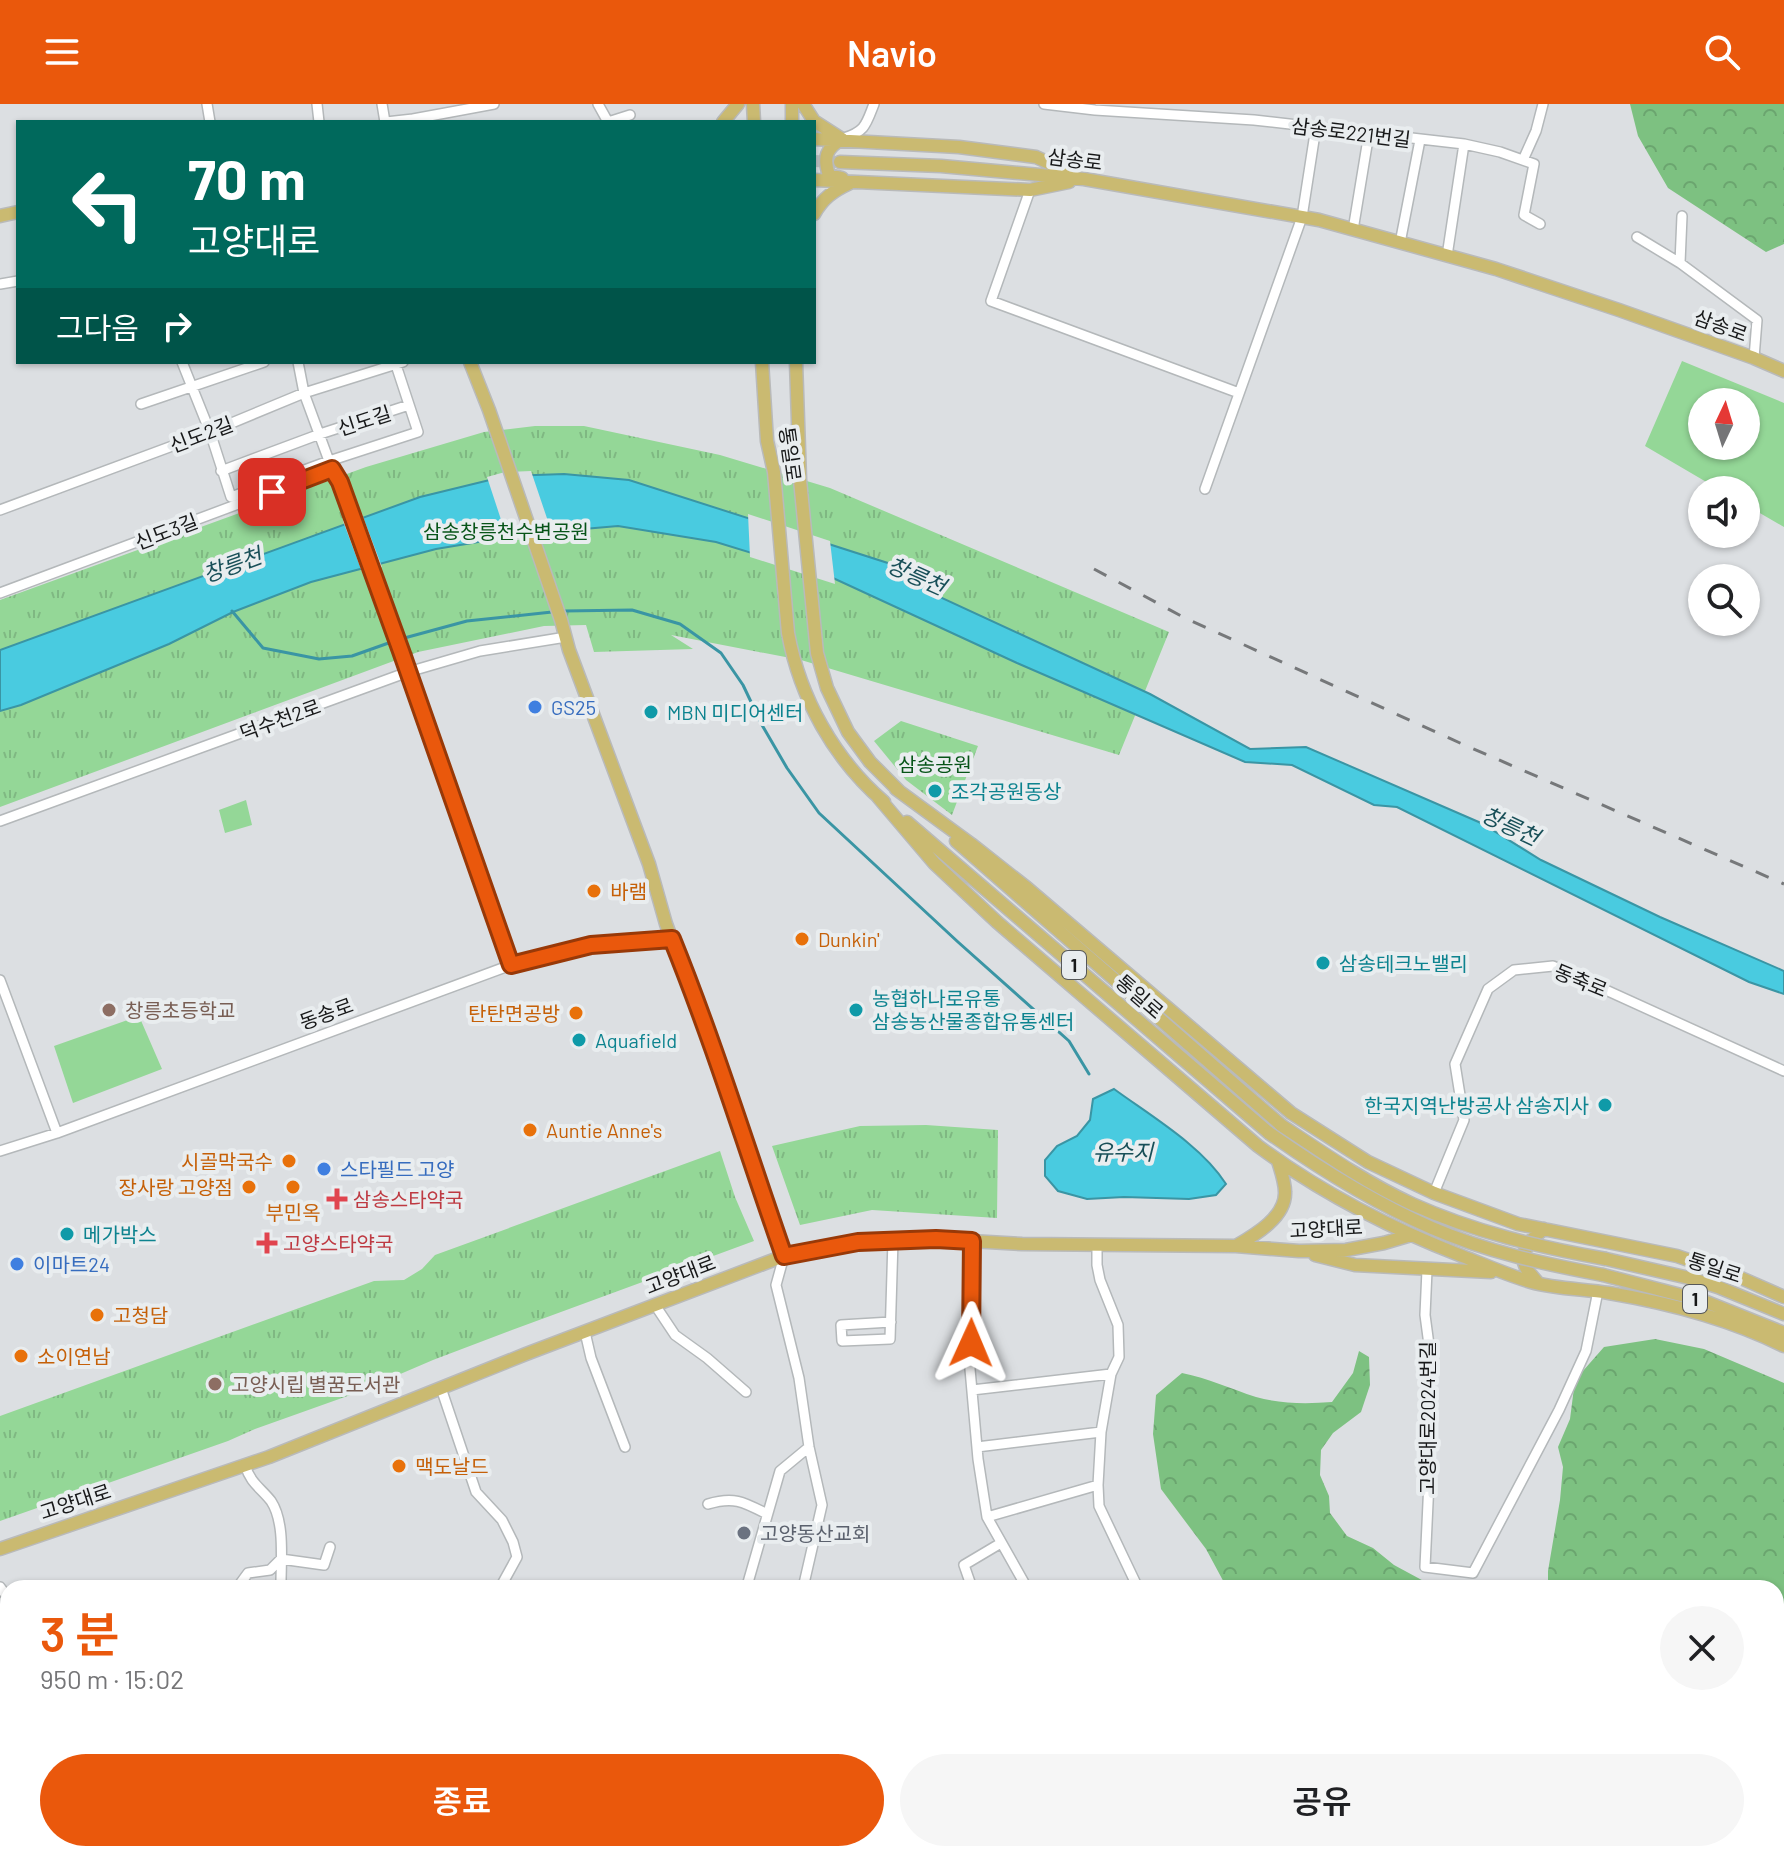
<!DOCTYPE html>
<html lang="ko">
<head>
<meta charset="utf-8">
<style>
  body { margin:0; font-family:Barlow,"Noto Sans KR",sans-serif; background:#f6f6f6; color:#202124; height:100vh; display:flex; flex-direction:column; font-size:30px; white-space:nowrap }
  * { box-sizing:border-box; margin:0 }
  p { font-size:26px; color:#757577 }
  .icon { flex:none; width:44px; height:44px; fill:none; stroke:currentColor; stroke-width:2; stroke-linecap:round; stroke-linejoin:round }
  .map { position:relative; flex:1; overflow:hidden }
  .details { position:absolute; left:0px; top:1476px; width:1784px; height:282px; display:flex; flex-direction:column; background:#fff; border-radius:24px 24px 0 0; box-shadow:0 2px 6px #0004 }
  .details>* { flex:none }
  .top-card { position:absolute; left:16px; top:16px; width:800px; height:244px; border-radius:0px; box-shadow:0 2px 6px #0004; background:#00695c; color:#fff; overflow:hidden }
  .needle { width:52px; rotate:4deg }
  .buttons { position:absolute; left:1688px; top:284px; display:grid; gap:16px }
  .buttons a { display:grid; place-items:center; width:72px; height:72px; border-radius:50%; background:#fff; box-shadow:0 2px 6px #0004; font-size:40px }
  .pin { position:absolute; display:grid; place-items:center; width:68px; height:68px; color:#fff; margin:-34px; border-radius:16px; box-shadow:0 4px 12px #0006 }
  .me { position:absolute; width:88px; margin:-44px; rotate:1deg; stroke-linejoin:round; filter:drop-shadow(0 0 6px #0008) }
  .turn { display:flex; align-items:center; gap:28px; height:168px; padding:0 40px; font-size:36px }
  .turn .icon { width:104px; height:104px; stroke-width:2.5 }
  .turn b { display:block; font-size:56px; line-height:68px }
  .then { display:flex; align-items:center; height:76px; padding:0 40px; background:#0003; gap:16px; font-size:30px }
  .round { display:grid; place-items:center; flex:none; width:84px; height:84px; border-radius:42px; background:#f6f6f6 }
  .head { display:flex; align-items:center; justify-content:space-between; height:136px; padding:0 40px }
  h1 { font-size:48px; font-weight:600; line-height:60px; color:#ea580c }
  .button { display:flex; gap:16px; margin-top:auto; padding:16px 40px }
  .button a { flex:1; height:92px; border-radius:48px; background:#ea580c; color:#fff; font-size:32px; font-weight:600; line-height:92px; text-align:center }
  .button a+a { background:#f6f6f6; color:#202124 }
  header { display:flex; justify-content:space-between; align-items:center; height:104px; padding:0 40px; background:#ea580c; color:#fff; font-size:36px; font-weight:600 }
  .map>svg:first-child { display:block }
  .grass { fill:#94d797; fill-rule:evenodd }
  .forest { fill:url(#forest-crowns) }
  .park { fill:url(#park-tufts) }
  .water { fill:#49cbe0; stroke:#3a95a4; stroke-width:2 }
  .pier { fill:#dcdfe2 }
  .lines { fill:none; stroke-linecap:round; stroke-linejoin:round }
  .stream { stroke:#3a95a4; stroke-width:3 }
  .major-tunnel { stroke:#bec1c4; stroke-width:12; stroke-dasharray:12 6; stroke-linecap:butt }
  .minor-casing { stroke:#b4b8ba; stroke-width:12 }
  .major-casing { stroke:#b9baba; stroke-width:15 }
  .minor { stroke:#fff; stroke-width:9 }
  .major { stroke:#caba71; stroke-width:12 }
  .rail { stroke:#76787a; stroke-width:3; stroke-dasharray:14 14; stroke-linecap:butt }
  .major-bridge-casing { stroke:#b9baba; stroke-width:15; stroke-linecap:butt }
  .major-bridge { stroke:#caba71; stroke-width:12 }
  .route-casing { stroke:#983908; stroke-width:20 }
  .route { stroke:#ea580c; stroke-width:14 }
  .shop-dot { fill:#3f7fe0; stroke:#e9edef; stroke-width:3 }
  .culture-dot { fill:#0f9aa8; stroke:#e9edef; stroke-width:3 }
  .food-dot { fill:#e8710a; stroke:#e9edef; stroke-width:3 }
  .education-dot { fill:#8d6e63; stroke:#e9edef; stroke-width:3 }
  .health-dot { fill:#e0444e; stroke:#e9edef; stroke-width:3 }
  .worship-dot { fill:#6b7280; stroke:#e9edef; stroke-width:3 }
  .labels { text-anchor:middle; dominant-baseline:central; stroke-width:8; stroke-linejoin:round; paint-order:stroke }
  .shield { fill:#e9edef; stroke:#565859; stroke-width:2 }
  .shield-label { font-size:18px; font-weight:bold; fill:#171819 }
  .street-label { font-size:20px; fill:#171819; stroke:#e9edef }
  .park-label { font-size:20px; fill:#075418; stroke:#e9edef }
  .shop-label { font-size:20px; fill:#366cbe; stroke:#e9edef; text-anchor:start }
  .culture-label { font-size:20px; fill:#0d838f; stroke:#e9edef; text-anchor:start }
  .food-label { font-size:20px; fill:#c56008; stroke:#e9edef; text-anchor:start }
  .education-label { font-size:20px; fill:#785e54; stroke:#e9edef; text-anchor:start }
  .health-label { font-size:20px; fill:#be3a42; stroke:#e9edef; text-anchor:start }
  .worship-label { font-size:20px; fill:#5b616d; stroke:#e9edef; text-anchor:start }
  .water-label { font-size:22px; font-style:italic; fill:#184f58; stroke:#e9edef }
</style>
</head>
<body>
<header><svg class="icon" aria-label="menu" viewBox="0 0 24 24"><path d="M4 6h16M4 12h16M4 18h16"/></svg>Navio<svg class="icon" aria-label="search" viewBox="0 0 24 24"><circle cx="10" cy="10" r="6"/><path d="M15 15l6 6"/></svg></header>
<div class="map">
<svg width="1784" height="1757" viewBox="0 0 1784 1757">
  <defs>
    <pattern id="forest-crowns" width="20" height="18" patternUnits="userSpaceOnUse" patternTransform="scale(2)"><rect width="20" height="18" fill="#7dc181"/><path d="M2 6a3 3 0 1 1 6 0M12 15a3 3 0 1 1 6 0" fill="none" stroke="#6ba56f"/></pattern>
    <pattern id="park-tufts" width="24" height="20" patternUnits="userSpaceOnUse" patternTransform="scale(2)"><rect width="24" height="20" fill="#94d797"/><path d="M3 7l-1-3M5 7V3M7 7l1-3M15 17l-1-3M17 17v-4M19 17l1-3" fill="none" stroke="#7fb882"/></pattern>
  </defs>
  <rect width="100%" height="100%" fill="#dcdfe2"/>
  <path class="grass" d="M 1682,257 L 1784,299 L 1784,423 L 1746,401 L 1746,386 L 1720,386 L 1645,342 ZM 1702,298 L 1746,298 L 1746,342 L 1702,342 Z
    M 246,696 L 252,721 L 225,729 L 219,706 Z
    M 139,912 L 162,965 L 73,999 L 54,942 Z"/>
  <path class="forest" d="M 1630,0 L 1784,0 L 1784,140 L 1766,148 L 1668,84 L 1638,32 Z
    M 1655,1235 L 1704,1245 L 1784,1279 L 1784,1531 L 1776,1542 L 1776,1484 L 1548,1484 L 1548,1467 L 1560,1396 L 1563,1363 L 1558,1343 L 1570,1315 L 1575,1276 L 1604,1243 Z
    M 1359,1247 L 1369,1253 L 1370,1281 L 1361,1308 L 1333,1329 L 1321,1346 L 1320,1371 L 1329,1392 L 1330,1409 L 1347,1432 L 1373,1444 L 1394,1461 L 1431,1481 L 1441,1484 L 1227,1484 L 1206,1445 L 1161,1385 L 1153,1330 L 1156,1291 L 1182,1269 C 1208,1274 1231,1285 1256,1293 C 1280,1300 1307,1300 1332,1298 L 1353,1269 Z
    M 1776,1562 L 1784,1567 L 1784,1715 L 1776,1704 Z
    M 1776,1727 L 1784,1738 L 1784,1757 L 1710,1757 L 1703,1750 L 1776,1750 Z
    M 341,1750 L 496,1750 L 500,1757 L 340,1757 Z
    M 664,1750 L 904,1750 L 901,1757 L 653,1757 Z
    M 1294,1750 L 1679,1750 L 1691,1757 L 1297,1757 Z"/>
  <path class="park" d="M 535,322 L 584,322 L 720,351 L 830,384 L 1169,528 L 1119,651 L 801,556 L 671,531 L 693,545 L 594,548 L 586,521 L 544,522 L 418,548 L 0,703 L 0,496 L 366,363 L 484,328 Z
    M 901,617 L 978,642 L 952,711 L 906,676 L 874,637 Z
    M 926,1021 L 998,1026 L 997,1114 L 872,1106 L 800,1121 L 772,1042 L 860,1022 Z
    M 720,1047 L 735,1093 L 754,1137 L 512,1226 L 433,1256 L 356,1289 L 255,1325 L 228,1337 L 0,1417 L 0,1312 L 374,1177 L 404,1176 L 422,1165 L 435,1151 Z"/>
  <path class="water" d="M 564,370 L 629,376 L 894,461 L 931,489 L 1150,590 L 1250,645 L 1306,643 L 1481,719 L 1541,756 L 1660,813 L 1784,867 L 1784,890 L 1749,878 L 1397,703 L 1374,701 L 1292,661 L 1245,658 L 1017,559 L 833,474 L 716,438 L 618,422 L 526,430 L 436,445 L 311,478 L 233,508 L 169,540 L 21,601 L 0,607 L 0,546 L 420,393 L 506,372 Z
    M 1114,985 C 1151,1012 1202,1042 1226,1080 L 1216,1091 L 1189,1095 L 1124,1093 L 1087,1095 L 1058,1087 L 1045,1072 L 1045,1056 L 1057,1042 L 1077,1032 L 1090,1016 L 1093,995 Z"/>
  <path class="pier" d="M 531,367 L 553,432 L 508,437 L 487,373 L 505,368 Z
    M 362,410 L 382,463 L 362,468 L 343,417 Z
    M 748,410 L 830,437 L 835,480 L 750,453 Z"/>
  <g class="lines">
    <path class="stream" d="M 232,507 L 263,544 L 319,555 L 352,552 L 397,536 L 467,517 L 552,508
      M 564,507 L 632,506 L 680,520 L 721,549 L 743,581 L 762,621 L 787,664 L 819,709 L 958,838 L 1069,937 L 1089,970"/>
    <path class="major-tunnel" d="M 814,57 L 840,58"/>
    <g class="minor-casing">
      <path id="minor" d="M 207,0 L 210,18
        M 317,0 L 319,18
        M 382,0 L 385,18
        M 598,0 L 608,18
        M 1044,0 L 1095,6 L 1254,16 L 1464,40 L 1500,48 L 1534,60 L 1524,111 L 1540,120
        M 386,18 L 413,15
        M 413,18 L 413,15 L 494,0
        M 608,18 L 630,11
        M 844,34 C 866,27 866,20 874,0
        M 1523,56 L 1536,27 L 1543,0
        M 1030,86 L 991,197 L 1239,289
        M 1353,126 L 1369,29
        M 1637,133 L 1680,159 L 1757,216 L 1754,254
        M 1400,139 L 1420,36
        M 1447,152 L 1464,40
        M 1680,159 L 1682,112
        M 0,180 L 18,177
        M 182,258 L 210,328 L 231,393 L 329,357 L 418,328 L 395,258
        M 298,258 L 304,289 L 332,365 L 340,378 L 401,547 L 511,861
        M 141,300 L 264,258
        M 221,367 L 320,330 L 409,301
        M 1205,385 L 1302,113 L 1316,23
        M 0,406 L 210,328 L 304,289 L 403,258
        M 0,489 L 332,365
        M 0,717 L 408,568 L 480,547 L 566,533
        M 0,876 L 57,1029
        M 0,1047 L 57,1029 L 511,861 L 591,841 L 672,835
        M 1434,1089 L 1464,1016 L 1455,960 L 1488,885 L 1514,866 L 1553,862 L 1784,967
        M 972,1137 L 970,1265 L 978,1355 L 987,1413 L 1027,1484
        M 1097,1141 L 1097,1161 L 1100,1176 L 1118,1221 L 1119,1253 L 1111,1270 L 1101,1328 L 1098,1381 L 1099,1402 L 1138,1484
        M 784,1152 L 776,1181 L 799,1274 L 809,1343 L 822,1401 L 803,1484
        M 1427,1166 L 1425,1211 L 1431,1256 L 1425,1312 L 1430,1356 L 1425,1463 L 1473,1469 L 1559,1306 L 1586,1247 L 1598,1187
        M 655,1201 L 675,1231 L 707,1254 L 746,1288
        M 891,1218 L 841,1221 L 842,1237 L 890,1235 L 893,1136
        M 585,1228 L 591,1254 L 625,1343
        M 441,1284 L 476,1388 L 502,1416 L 513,1438 L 517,1453 L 500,1484
        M 972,1286 L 1111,1270
        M 977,1343 L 1101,1328
        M 245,1361 C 251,1380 260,1383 271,1397 C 285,1418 281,1455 281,1479 L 279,1484
        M 708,1400 C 734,1392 744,1398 767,1410
        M 987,1413 L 1098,1381
        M 281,1479 L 293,1484
        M 0,1483 L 8,1494
        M 237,1484 L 248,1469 L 270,1466 L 281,1455 L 324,1461 L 330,1443
        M 745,1484 L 747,1482 L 780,1367 L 809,1343
        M 972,1484 L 964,1461 L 1001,1439
        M 0,1565 L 8,1588
        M 1776,1716 L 1784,1727
        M 0,1727 L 8,1734
        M 90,1750 L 92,1757
        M 1174,1750 L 1179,1757
        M 1262,1750 L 1264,1757
        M 1696,1750 L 1703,1757
        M 522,1757 L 528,1750
        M 943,1757 L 948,1750"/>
    </g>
    <g class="major-casing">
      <path id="major" d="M 753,0 L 754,18
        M 792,0 L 792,18
        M 803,0 L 814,17 L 842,35
        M 723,18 L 738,0
        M 814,35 L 959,43 L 1036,53 L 1073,70
        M 842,35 C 826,44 823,54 829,71 L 842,74
        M 840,58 L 941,62 L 1084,75 L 1319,116 L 1496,165 L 1619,206 L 1754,254 L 1784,267
        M 814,76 L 1030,86 L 1069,78
        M 814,110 C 823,94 833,87 850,79
        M 0,112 L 18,108
        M 470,258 L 489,306 L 561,516 L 569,546 L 649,760 L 666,820 L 732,995 L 752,1059 L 784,1152
        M 762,258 L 767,337 L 774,368 L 788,529 C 800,594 834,655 884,698
        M 796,258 L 800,376 L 817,549 L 827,584 L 848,628 L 870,658 L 900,688
        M 896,685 L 971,740 L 1027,784 L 1291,1009 L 1368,1058 L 1434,1089 L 1518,1120 L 1677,1152 L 1741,1174 L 1784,1193
        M 878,693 L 934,759 L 997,818 L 1258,1042 C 1320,1088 1390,1124 1462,1152 C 1485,1161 1507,1171 1531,1178 C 1556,1185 1584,1185 1609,1189 C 1669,1199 1730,1215 1784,1242
        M 907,718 L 1269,1029
        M 956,737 L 1281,1021
        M 1236,1142 C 1255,1131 1286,1113 1285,1088 C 1285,1078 1281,1067 1278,1057
        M 1315,1151 L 1355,1161 L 1491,1168
        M 1606,1155 L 1689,1174 L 1718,1183 L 1784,1210
        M 1603,1171 L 1704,1197 L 1784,1229
        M 1538,1179 C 1535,1175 1529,1169 1526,1164 C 1518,1147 1532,1134 1544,1125
        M 0,1445 L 269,1353 L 526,1250 L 784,1152 L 858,1138 L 936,1135 L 1022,1140 L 1236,1142 L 1299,1147 L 1346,1146 L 1384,1139 L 1411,1131"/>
    </g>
    <use href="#minor" class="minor"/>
    <use href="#major" class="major"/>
    <path class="rail" d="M 1094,465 L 1185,514 L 1460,639 L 1784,780"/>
    <g class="major-bridge-casing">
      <path id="major-bridge" d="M 1281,1021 C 1323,1049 1366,1079 1412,1100 C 1474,1128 1539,1143 1606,1155
        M 1269,1029 C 1320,1065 1374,1099 1432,1124 C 1487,1148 1545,1160 1603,1171"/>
    </g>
    <use href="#major-bridge" class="major-bridge"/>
  </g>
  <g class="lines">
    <g class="route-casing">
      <path id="route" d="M 272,388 L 332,365 L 340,378 L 401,547 L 511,861 L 591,841 L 672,835 C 714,939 747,1046 784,1152 L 858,1138 L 936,1135 L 972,1137 L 971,1239"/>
    </g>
    <use href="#route" class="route"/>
  </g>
  <g class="shop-dot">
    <circle cx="535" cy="603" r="8"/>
    <circle cx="324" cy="1065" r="8"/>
    <circle cx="17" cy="1160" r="8"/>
  </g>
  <g class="culture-dot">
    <circle cx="651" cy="608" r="8"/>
    <circle cx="935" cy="687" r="8"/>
    <circle cx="1323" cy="859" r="8"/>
    <circle cx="856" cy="906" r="8"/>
    <circle cx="579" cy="936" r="8"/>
    <circle cx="1605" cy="1001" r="8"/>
    <circle cx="67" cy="1130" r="8"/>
  </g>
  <g class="food-dot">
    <circle cx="594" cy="787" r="8"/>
    <circle cx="802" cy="835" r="8"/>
    <circle cx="576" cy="909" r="8"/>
    <circle cx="530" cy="1026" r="8"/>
    <circle cx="289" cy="1057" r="8"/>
    <circle cx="249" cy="1083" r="8"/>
    <circle cx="293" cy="1083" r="8"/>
    <circle cx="97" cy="1211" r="8"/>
    <circle cx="21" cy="1252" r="8"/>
    <circle cx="399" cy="1362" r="8"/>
  </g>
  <g class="education-dot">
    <circle cx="109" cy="906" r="8"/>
    <circle cx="215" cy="1280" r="8"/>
  </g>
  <g class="health-dot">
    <path d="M333 1083h8v8h8v8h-8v8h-8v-8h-8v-8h8z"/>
    <path d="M263 1127h8v8h8v8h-8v8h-8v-8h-8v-8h8z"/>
  </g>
  <circle class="worship-dot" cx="744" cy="1429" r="8"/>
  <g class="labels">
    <g class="shield">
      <rect x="1062" y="847" width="24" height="28" rx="6"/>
      <rect x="1683" y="1181" width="24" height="28" rx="6"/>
    </g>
    <g class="shield-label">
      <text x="1074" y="861">1</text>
      <text x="1695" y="1195">1</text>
    </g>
    <g class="street-label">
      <text transform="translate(1351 28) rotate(7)">삼송로221번길</text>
      <text transform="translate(1075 55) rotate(7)">삼송로</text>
      <text transform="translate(1721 221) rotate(20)">삼송로</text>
      <text transform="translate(364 316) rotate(-18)">신도길</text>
      <text transform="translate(201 330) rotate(-21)">신도2길</text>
      <text transform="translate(791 350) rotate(82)">통일로</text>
      <text transform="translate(166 427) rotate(-21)">신도3길</text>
      <text transform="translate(280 615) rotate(-20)">덕수천2로</text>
      <text transform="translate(1581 876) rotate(22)">동축로</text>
      <text transform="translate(1140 892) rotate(41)">통일로</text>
      <text transform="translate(326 909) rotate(-20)">동송로</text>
      <text transform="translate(1326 1124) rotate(-3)">고양대로</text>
      <text transform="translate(1715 1163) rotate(18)">통일로</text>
      <text transform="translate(680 1170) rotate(-21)">고양대로</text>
      <text transform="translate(1427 1314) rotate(-90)">고양대로2024번길</text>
      <text transform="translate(75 1397) rotate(-18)">고양대로</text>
    </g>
    <g class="park-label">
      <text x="506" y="427">삼송창릉천수변공원</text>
      <text x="935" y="660">삼송공원</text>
    </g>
    <g class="shop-label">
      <text x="551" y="603">GS25</text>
      <text x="340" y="1065">스타필드 고양</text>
      <text x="33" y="1160">이마트24</text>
    </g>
    <g class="culture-label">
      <text x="667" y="608">MBN 미디어센터</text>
      <text x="951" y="687">조각공원동상</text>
      <text x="1339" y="859">삼송테크노밸리</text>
      <text x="872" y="894">농협하나로유통<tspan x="872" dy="23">삼송농산물종합유통센터</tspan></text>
      <text x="595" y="936">Aquafield</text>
      <text x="1589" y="1001" text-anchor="end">한국지역난방공사 삼송지사</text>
      <text x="83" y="1130">메가박스</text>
    </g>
    <g class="food-label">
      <text x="610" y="787">바램</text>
      <text x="818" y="835">Dunkin'</text>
      <text x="560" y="909" text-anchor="end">탄탄면공방</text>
      <text x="546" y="1026">Auntie Anne's</text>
      <text x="273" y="1057" text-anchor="end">시골막국수</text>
      <text x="233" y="1083" text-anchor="end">장사랑 고양점</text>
      <text x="293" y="1108" text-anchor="middle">부민옥</text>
      <text x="113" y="1211">고청담</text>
      <text x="37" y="1252">소이연남</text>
      <text x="415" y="1362">맥도날드</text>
    </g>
    <g class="education-label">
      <text x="125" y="906">창릉초등학교</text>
      <text x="231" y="1280">고양시립 별꿈도서관</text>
    </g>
    <g class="health-label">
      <text x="353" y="1095">삼송스타약국</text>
      <text x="283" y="1139">고양스타약국</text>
    </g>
    <g class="worship-label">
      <text x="760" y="1429">고양동산교회</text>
    </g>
    <g class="water-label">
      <text transform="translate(232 460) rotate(-20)">창릉천</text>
      <text transform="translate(917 471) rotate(24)">창릉천</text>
      <text transform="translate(1511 721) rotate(25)">창릉천</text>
      <text x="1123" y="1047">유수지</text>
    </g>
  </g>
</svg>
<div class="buttons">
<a><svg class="needle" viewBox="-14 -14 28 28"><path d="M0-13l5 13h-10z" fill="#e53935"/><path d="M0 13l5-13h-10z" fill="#757577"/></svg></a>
<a><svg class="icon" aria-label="sound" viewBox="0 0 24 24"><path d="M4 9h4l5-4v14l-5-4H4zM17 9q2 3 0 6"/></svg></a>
<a><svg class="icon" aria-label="search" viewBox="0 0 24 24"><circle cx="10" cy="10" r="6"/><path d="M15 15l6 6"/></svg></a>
</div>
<div class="pin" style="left:272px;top:388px;background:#d93025"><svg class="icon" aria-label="arrive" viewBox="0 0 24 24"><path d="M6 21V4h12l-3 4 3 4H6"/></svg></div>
<svg class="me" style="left:971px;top:1239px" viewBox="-20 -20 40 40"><path d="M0-17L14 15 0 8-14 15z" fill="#ea580c" stroke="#fff" stroke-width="4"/></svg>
<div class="top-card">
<div class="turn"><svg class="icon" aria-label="left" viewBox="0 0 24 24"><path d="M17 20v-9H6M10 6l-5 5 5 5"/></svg><div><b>70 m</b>고양대로</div></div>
<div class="then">그다음<svg class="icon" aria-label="right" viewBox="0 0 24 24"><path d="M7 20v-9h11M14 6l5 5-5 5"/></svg></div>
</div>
<section class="details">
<div class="head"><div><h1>3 분</h1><p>950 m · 15:02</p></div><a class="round"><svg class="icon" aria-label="close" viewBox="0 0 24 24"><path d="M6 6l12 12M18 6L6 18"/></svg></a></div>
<div class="button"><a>종료</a><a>공유</a></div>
</section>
</div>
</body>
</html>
